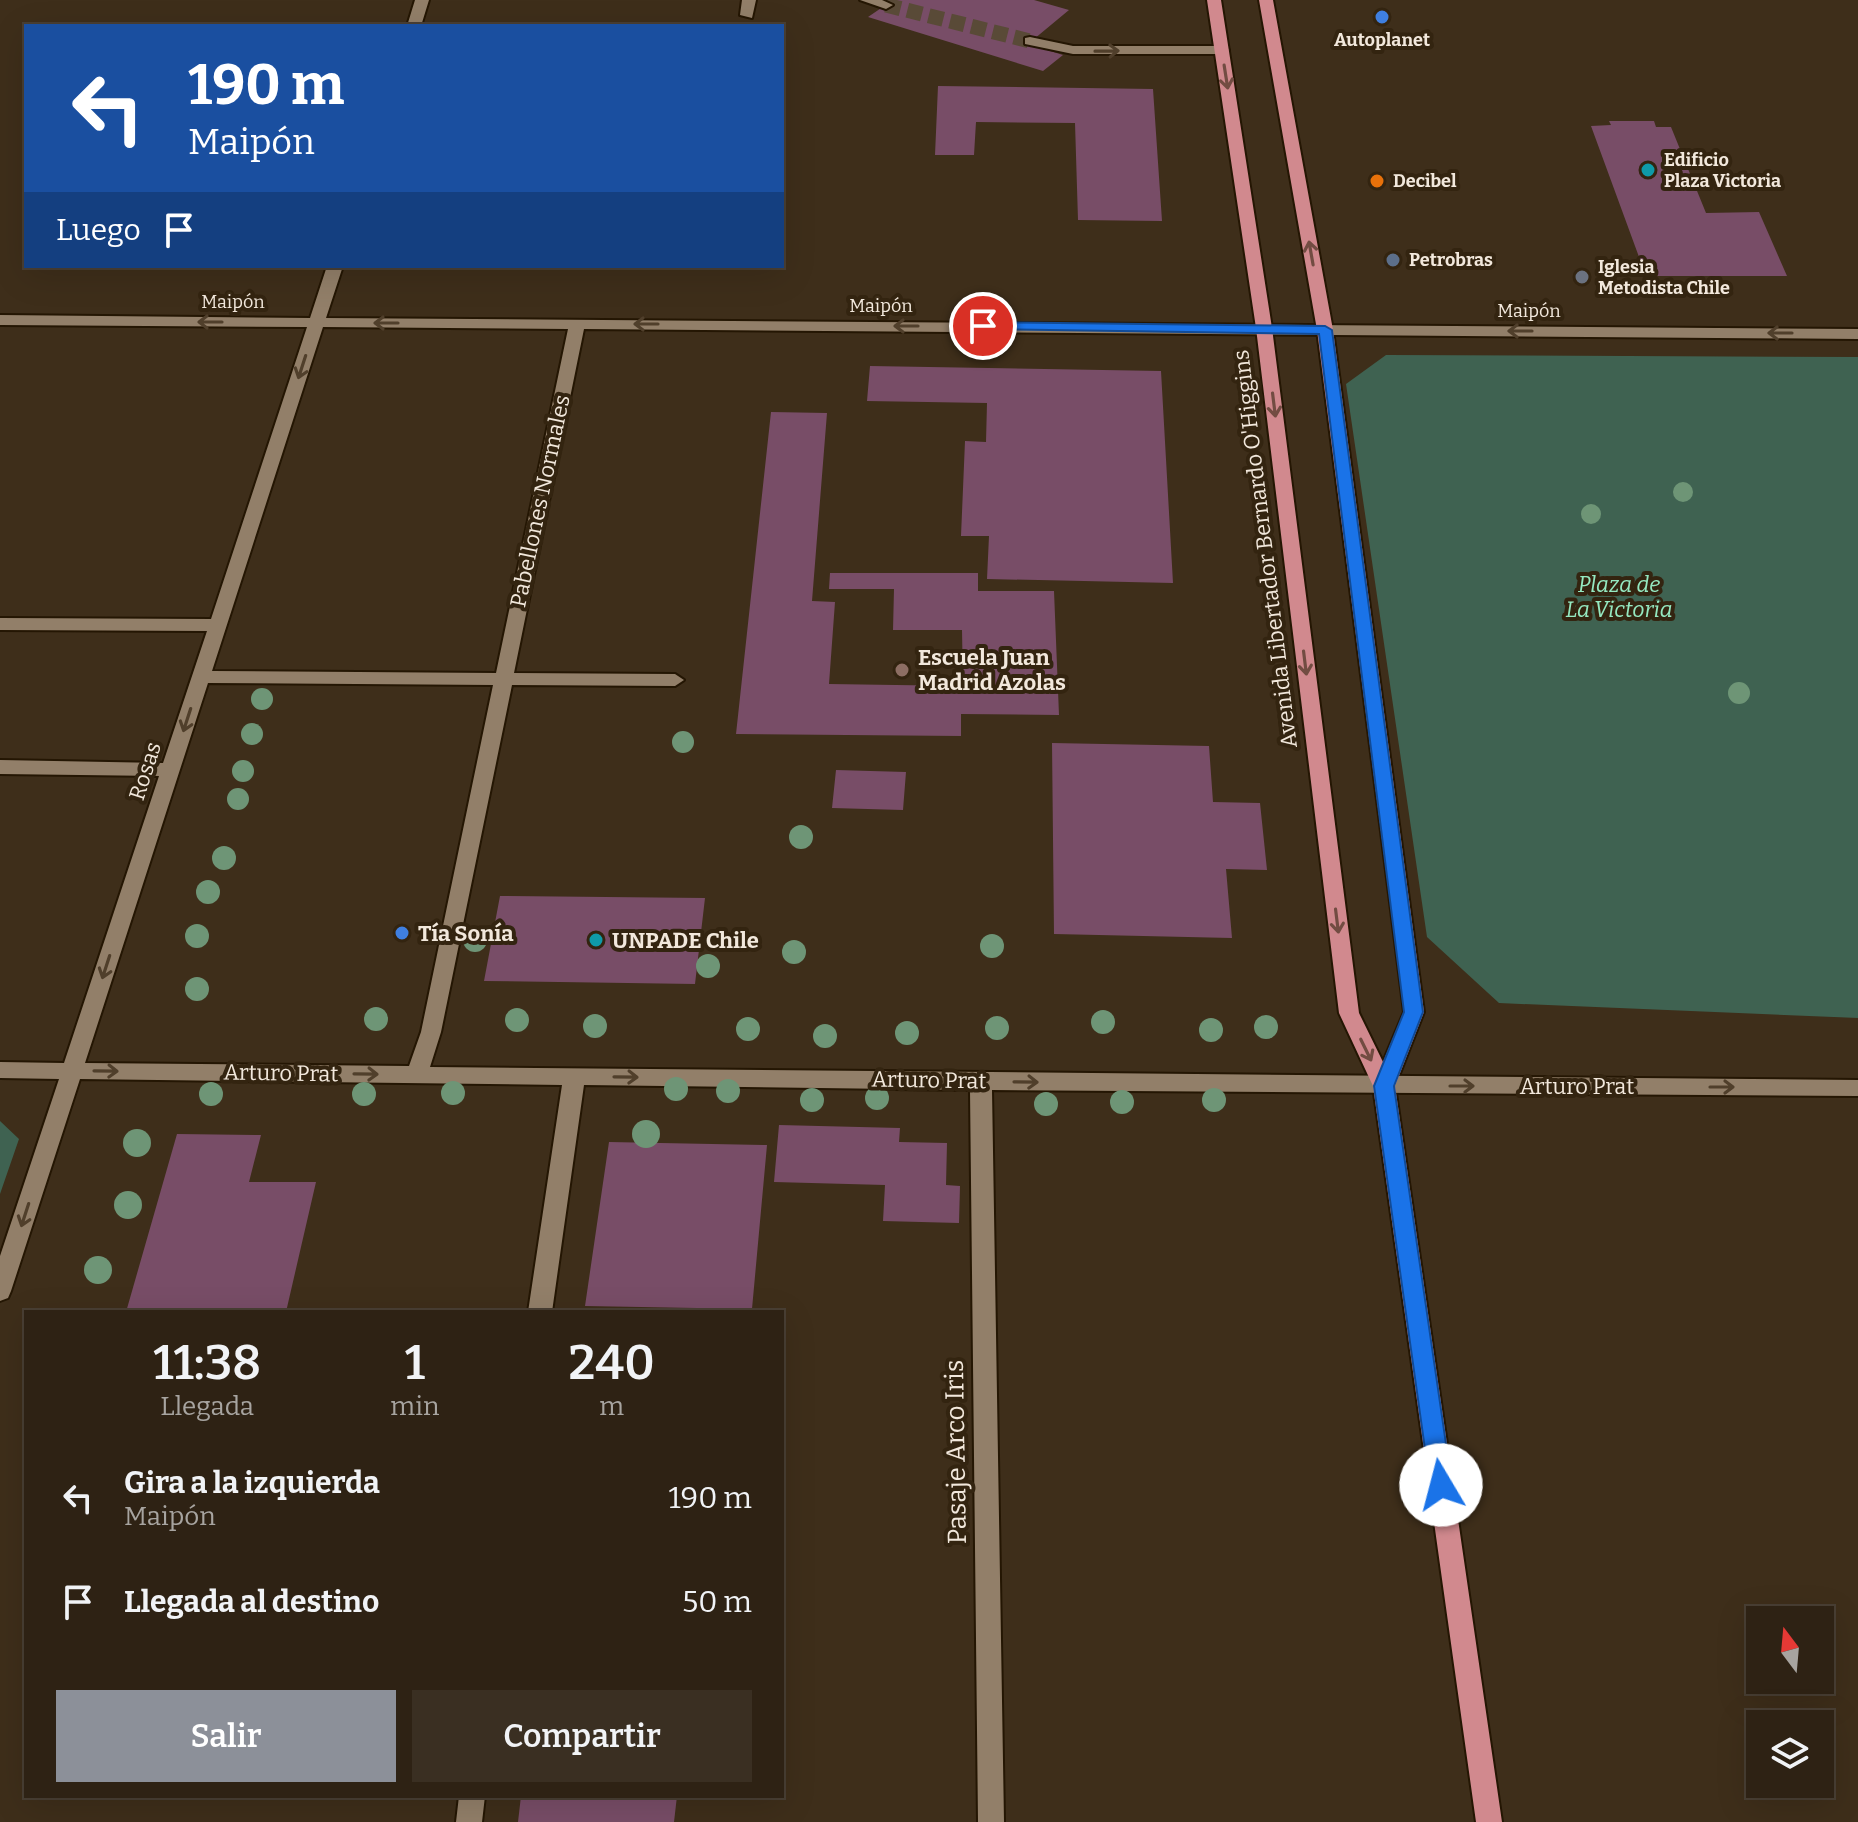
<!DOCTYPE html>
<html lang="es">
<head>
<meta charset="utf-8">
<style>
  body { margin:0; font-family:Bitter,serif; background:#3a2f22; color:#f1f3f6; height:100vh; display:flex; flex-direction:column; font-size:30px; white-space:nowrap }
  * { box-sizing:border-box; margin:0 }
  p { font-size:26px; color:#a7a4a0 }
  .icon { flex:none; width:44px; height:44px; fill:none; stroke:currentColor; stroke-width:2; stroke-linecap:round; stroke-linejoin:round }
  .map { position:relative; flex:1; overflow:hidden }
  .drawer { position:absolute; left:24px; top:1310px; width:760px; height:488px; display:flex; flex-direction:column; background:#2e2214; border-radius:0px; box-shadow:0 8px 32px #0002,0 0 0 2px #493f34 }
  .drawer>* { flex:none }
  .top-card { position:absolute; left:24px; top:24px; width:760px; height:244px; border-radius:0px; box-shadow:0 8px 32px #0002,0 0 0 2px #493f34; background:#1a4fa0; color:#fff; overflow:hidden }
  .needle { width:52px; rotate:344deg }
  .tools { position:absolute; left:1746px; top:1606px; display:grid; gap:16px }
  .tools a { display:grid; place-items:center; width:88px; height:88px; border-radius:0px; background:#2e2214; box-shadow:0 8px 32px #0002,0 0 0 2px #493f34; font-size:40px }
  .pin { position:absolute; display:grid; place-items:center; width:68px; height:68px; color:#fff; margin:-34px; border:4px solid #fff; border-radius:50%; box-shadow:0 2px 8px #0007 }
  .me { position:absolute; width:88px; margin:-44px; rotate:352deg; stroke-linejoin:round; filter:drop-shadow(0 0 6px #0008) }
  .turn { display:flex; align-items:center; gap:28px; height:168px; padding:0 32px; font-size:36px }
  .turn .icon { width:104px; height:104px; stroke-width:2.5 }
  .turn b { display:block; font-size:56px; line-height:68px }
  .then { display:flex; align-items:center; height:76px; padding:0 32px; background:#0003; gap:16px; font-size:30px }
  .eta { display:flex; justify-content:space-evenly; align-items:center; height:136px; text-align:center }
  .eta b { font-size:48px; font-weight:600; line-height:56px }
  .primary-button { display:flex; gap:16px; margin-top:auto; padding:16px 32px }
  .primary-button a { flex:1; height:92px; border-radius:0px; background:#8c9099; color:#fff; font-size:32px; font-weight:600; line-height:92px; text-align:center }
  .primary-button a+a { background:#3a2f22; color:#f1f3f6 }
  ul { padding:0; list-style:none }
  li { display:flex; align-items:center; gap:24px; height:104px; padding:0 32px }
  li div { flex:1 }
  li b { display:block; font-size:30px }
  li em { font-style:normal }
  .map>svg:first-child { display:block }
  .green { fill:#3f6251 }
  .building { fill:#784d67 }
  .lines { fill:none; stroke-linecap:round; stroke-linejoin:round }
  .minor-tunnel { stroke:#594a37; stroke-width:15; stroke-dasharray:15 7; stroke-linecap:butt }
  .minor-casing { stroke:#241603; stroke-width:4 }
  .major-casing { stroke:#241603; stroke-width:4 }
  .minor { fill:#927f69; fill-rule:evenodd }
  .major { fill:#d1898e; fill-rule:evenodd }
  .tree { fill:#6e9576 }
  .oneway { stroke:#503f2b }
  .oneway2 { stroke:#724c42 }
  .route { fill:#1a73e8; stroke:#114b97; stroke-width:2 }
  .shop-dot { fill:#3f7fe0; stroke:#332410; stroke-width:3 }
  .culture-dot { fill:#0f9aa8; stroke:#332410; stroke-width:3 }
  .food-dot { fill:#e8710a; stroke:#332410; stroke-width:3 }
  .service-dot { fill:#5c6f8a; stroke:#332410; stroke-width:3 }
  .worship-dot { fill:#6b7280; stroke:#332410; stroke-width:3 }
  .education-dot { fill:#8d6e63; stroke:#332410; stroke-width:3 }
  .labels { text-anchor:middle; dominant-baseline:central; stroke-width:8; stroke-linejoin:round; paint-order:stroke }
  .far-poi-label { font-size:18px; font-weight:bold; fill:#f2e8dc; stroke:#332410; text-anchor:start }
  .far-street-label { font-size:18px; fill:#f2e8dc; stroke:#332410 }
  .street-label { font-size:22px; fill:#f2e8dc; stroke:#332410 }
  .park-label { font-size:22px; font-style:italic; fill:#95e9c1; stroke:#332410 }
  .poi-label { font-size:22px; font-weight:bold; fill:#f2e8dc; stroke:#332410; text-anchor:start }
  .near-street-label { font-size:26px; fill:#f2e8dc; stroke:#332410 }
</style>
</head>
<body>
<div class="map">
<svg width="1858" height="1822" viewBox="0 0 1858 1822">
  <rect width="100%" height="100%" fill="#3e2e1a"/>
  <path class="green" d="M 1386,355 L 1858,357 L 1858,1018 L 1499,1003 L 1427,937 L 1346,384 Z
    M 0,1121 L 19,1139 L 0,1194 Z"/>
  <path class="building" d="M 893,0 L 1034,0 L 1069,10 L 1028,44 L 1063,55 L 1043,71 L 868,17 Z
    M 938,86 L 1153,89 L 1162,221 L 1078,220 L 1075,123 L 976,122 L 974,155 L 935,155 Z
    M 1609,121 L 1654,121 L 1656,127 L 1671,127 L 1706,213 L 1759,212 L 1787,276 L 1646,276 L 1591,126 L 1611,125 Z
    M 870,366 L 1161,371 L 1173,583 L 987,579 L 989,536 L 961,536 L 965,441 L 986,442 L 987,403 L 867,401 Z
    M 771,412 L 827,413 L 812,601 L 835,602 L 829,684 L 963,686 L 962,630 L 893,630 L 894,589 L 829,589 L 830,573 L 978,573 L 978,591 L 1054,591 L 1059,715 L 961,714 L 961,736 L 736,734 Z
    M 1052,743 L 1209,746 L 1213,802 L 1260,803 L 1267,870 L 1226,869 L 1232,938 L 1054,934 Z
    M 836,770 L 906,772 L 903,810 L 832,808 Z
    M 500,896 L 705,898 L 695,984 L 484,981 Z
    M 779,1125 L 900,1128 L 899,1142 L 947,1143 L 946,1185 L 960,1186 L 959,1223 L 883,1221 L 885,1185 L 774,1182 Z
    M 177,1134 L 261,1135 L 249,1182 L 316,1182 L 286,1312 L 126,1312 Z
    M 609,1142 L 767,1145 L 752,1309 L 585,1306 Z
    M 521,1796 L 677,1796 L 674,1822 L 518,1822 Z"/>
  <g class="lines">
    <path class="minor-tunnel" d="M 886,5 L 1030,41"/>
    <g class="minor-casing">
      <path id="minor" d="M 415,0 L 429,0 L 421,26 L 407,26 Z
        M 742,0 L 756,0 L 752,18 L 740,15 Z
        M 860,0 L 882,0 L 893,5 L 886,9 Z
        M 1030,37 L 1073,46 L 1222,46 L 1229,50 L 1222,54 L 1073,54 L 1025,44 L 1025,38 Z
        M 327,266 L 343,266 L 326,318 L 1858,329 L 1858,339 L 584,329 L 514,673 L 675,674 L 684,680 L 675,686 L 512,685 L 441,1032 L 430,1067 L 1858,1080 L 1858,1096 L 992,1090 L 1004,1822 L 978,1822 L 970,1090 L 584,1085 L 552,1312 L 528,1312 L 562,1085 L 80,1079 L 11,1291 L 8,1298 L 0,1301 L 0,1256 L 59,1079 L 0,1078 L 0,1062 L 64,1063 L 159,776 L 0,774 L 0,760 L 163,763 L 207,631 L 0,630 L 0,618 L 211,619 L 307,327 L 0,325 L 0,315 L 310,318 ZM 323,327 L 568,329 L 496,673 L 212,671 ZM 208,683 L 493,685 L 421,1032 L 409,1066 L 85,1063 Z
        M 459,1796 L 485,1796 L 482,1822 L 456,1822 Z"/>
    </g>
    <g class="major-casing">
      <path id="major" d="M 1207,0 L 1221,0 L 1272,328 L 1359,1013 L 1383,1062 L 1404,1012 L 1317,330 L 1259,0 L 1273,0 L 1333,330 L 1424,1012 L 1395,1086 L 1502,1822 L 1476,1822 L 1373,1086 L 1339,1013 L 1256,328 Z"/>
    </g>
    <use href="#minor" class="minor"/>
    <use href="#major" class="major"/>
  </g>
  <g class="tree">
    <circle cx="1683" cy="492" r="10"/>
    <circle cx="1591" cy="514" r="10"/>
    <circle cx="1739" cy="693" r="11"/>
    <circle cx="262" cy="699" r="11"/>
    <circle cx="252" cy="734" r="11"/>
    <circle cx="683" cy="742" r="11"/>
    <circle cx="243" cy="771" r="11"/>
    <circle cx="238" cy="799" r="11"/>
    <circle cx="801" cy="837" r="12"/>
    <circle cx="224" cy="858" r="12"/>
    <circle cx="208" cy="892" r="12"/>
    <circle cx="197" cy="936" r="12"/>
    <circle cx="475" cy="940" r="12"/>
    <circle cx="992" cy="946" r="12"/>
    <circle cx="794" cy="952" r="12"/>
    <circle cx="708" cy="966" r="12"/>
    <circle cx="197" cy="989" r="12"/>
    <circle cx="376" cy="1019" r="12"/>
    <circle cx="517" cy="1020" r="12"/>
    <circle cx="1103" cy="1022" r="12"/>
    <circle cx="595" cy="1026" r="12"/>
    <circle cx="1266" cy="1027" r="12"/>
    <circle cx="997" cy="1028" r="12"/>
    <circle cx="748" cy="1029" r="12"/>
    <circle cx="1211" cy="1030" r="12"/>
    <circle cx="907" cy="1033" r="12"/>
    <circle cx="825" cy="1036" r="12"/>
    <circle cx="676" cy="1089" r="12"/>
    <circle cx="728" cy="1091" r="12"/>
    <circle cx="453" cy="1093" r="12"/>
    <circle cx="211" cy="1094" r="12"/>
    <circle cx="364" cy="1094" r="12"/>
    <circle cx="877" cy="1098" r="12"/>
    <circle cx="812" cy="1100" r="12"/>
    <circle cx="1214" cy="1100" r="12"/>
    <circle cx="1122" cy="1102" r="12"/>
    <circle cx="1046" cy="1104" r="12"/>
    <circle cx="646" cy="1134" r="14"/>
    <circle cx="137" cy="1143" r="14"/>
    <circle cx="128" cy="1205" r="14"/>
    <circle cx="98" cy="1270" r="14"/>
  </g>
  <defs><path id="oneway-shaft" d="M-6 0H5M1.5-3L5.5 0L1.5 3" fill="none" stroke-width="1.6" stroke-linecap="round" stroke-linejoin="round" transform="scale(2)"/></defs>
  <g class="oneway">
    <use href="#oneway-shaft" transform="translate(1107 51) rotate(-1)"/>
    <use href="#oneway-shaft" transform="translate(210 322) rotate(-180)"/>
    <use href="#oneway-shaft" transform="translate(386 323) rotate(-180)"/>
    <use href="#oneway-shaft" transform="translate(646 324) rotate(-180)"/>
    <use href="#oneway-shaft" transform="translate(906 326) rotate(-180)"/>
    <use href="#oneway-shaft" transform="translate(1520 331) rotate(-180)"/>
    <use href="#oneway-shaft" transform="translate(1780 333) rotate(-180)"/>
    <use href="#oneway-shaft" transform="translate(302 367) rotate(108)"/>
    <use href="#oneway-shaft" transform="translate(187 720) rotate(108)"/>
    <use href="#oneway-shaft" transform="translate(106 967) rotate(108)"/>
    <use href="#oneway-shaft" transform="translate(106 1071) rotate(1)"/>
    <use href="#oneway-shaft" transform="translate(366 1074) rotate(1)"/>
    <use href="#oneway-shaft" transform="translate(626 1077) rotate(1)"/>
    <use href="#oneway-shaft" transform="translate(1026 1082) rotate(1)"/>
    <use href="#oneway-shaft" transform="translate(1462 1086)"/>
    <use href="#oneway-shaft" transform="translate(1722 1087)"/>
    <use href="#oneway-shaft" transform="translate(25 1215) rotate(108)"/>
  </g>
  <g class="oneway2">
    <use href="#oneway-shaft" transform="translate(1226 77) rotate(81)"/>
    <use href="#oneway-shaft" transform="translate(1311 253) rotate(-100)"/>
    <use href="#oneway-shaft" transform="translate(1274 405) rotate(83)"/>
    <use href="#oneway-shaft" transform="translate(1305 663) rotate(83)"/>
    <use href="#oneway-shaft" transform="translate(1337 921) rotate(83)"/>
    <use href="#oneway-shaft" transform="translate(1366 1050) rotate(64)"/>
  </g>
  <path class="route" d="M 983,322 L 1325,326 L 1332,330 L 1423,1012 L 1394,1086 L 1452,1485 L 1449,1492 L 1441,1495 L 1433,1492 L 1430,1485 L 1374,1086 L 1404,1012 L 1319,334 L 978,329 L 978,323 Z"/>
  <g class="shop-dot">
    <circle cx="1382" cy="17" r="8"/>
    <circle cx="402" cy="933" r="8"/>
  </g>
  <g class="culture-dot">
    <circle cx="1648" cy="170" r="8"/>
    <circle cx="596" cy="940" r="8"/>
  </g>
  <circle class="food-dot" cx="1377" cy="181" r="8"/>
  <circle class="service-dot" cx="1393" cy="260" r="8"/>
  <circle class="worship-dot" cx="1582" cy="277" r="8"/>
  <circle class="education-dot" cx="902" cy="670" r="8"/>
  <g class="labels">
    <g class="far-poi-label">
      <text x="1382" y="40" text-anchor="middle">Autoplanet</text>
      <text x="1664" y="160">Edificio<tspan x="1664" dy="21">Plaza Victoria</tspan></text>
      <text x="1393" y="181">Decibel</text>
      <text x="1409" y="260">Petrobras</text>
      <text x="1598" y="267">Iglesia<tspan x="1598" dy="21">Metodista Chile</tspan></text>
    </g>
    <g class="far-street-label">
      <text x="233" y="302">Maipón</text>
      <text x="881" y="306">Maipón</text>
      <text x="1529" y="311">Maipón</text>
    </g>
    <g class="street-label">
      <text transform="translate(540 501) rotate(-78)">Pabellones Normales</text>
      <text transform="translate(1265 549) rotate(-97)">Avenida Libertador Bernardo O'Higgins</text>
      <text transform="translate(145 771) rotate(-72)">Rosas</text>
      <text transform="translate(281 1073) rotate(1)">Arturo Prat</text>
      <text transform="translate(929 1080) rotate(1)">Arturo Prat</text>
      <text x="1577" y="1086">Arturo Prat</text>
    </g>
    <g class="park-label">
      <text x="1619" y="584">Plaza de<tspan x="1619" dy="25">La Victoria</tspan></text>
    </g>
    <g class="poi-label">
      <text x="918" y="657">Escuela Juan<tspan x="918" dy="25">Madrid Azolas</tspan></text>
      <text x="418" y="933">Tía Sonía</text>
      <text x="612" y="940">UNPADE Chile</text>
    </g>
    <g class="near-street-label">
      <text transform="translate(956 1452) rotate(-91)">Pasaje Arco Iris</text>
    </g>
  </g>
</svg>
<div class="tools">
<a><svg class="needle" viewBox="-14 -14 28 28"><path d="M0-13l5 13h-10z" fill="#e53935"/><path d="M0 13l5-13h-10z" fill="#a7a4a0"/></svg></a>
<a><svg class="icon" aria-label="layers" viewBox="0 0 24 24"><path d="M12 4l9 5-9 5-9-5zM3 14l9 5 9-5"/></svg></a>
</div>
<div class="pin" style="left:983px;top:326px;background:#d93025"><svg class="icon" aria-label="arrive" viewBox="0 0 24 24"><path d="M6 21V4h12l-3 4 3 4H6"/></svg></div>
<svg class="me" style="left:1441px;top:1485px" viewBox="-20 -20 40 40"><circle r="19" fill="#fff"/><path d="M0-13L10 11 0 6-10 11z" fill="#1a73e8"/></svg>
<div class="top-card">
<div class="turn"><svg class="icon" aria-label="left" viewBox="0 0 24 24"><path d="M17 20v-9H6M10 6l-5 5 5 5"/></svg><div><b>190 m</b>Maipón</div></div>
<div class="then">Luego<svg class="icon" aria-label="arrive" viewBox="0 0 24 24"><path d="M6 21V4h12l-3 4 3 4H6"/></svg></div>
</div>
<section class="drawer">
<div class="eta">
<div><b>11:38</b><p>Llegada</p></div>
<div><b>1</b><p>min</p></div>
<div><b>240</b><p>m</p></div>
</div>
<ul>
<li><svg class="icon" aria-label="left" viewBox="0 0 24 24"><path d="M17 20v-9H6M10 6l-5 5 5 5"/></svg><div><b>Gira a la izquierda</b><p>Maipón</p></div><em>190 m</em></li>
<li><svg class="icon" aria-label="arrive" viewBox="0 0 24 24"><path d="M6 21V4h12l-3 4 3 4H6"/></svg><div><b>Llegada al destino</b></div><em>50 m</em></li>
</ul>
<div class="primary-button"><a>Salir</a><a>Compartir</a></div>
</section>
</div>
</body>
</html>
